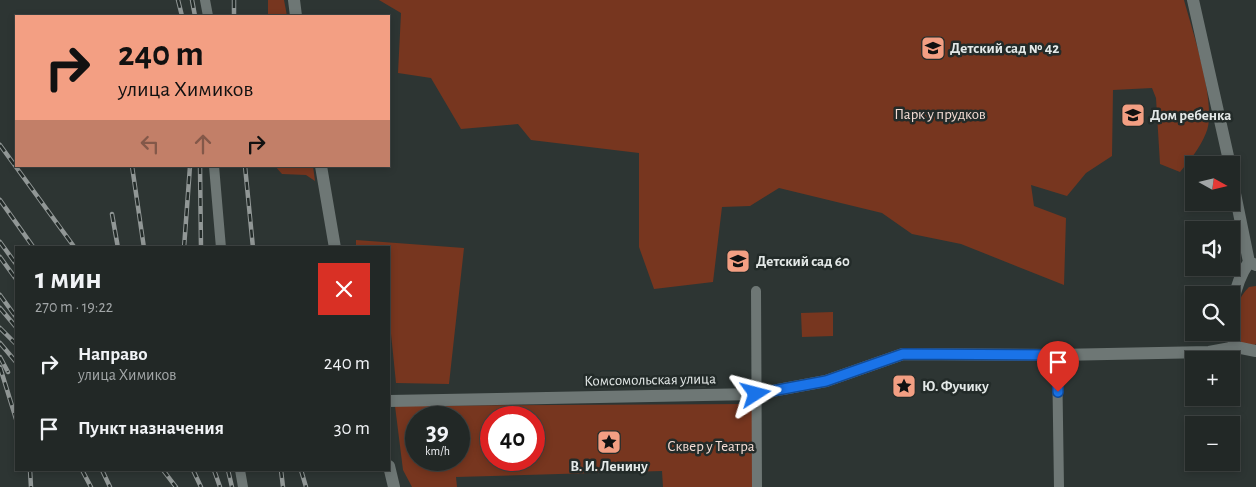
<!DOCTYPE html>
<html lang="ru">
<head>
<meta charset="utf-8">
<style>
  body { margin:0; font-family:"Alegreya Sans",sans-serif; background:#2a302e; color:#f1f3f6; height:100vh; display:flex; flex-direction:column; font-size:19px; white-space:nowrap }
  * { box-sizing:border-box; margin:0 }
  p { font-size:16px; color:#a2a6a7 }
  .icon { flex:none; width:28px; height:28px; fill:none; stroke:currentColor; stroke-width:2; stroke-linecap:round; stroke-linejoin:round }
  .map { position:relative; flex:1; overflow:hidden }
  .sheet { position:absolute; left:15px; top:246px; width:375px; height:225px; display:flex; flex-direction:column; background:#222826; border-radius:0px; box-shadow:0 2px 8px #0003,0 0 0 1px #3f4443 }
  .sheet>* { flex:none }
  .hud { position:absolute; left:15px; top:15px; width:375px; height:152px; border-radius:0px; box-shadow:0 2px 8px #0003,0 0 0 1px #3f4443; background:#f39f83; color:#111; overflow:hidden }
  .needle { width:32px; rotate:98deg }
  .buttons { position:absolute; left:1185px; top:156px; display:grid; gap:10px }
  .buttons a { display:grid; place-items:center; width:55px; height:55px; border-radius:0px; background:#222826; box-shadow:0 2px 8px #0003,0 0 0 1px #3f4443; font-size:25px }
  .speed { position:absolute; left:405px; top:406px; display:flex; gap:10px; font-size:25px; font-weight:700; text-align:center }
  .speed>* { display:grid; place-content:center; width:65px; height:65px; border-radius:50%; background:#222826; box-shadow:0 2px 8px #0003,0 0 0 1px #3f4443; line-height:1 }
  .speed small { font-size:12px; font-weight:400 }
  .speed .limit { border:8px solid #d22; background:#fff; color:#111 }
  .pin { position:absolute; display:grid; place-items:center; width:42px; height:42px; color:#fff; margin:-51px -21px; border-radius:50% 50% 50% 0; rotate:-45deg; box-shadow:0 0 5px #0007 }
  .pin .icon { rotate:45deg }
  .me { position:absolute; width:55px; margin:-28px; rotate:81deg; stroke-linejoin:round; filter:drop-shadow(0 0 4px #0008) }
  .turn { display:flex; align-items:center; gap:18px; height:105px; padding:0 20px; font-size:22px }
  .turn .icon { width:65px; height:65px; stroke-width:2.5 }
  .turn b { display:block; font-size:35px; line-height:42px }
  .lanes { display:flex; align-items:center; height:48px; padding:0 20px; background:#0003; justify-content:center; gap:25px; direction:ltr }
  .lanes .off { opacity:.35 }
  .round { display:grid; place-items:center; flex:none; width:52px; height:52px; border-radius:0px; background:#2a302e }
  .head { display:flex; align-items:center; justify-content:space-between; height:85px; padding:0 20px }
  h1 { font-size:30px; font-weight:700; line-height:38px }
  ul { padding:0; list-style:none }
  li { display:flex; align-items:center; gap:15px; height:65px; padding:0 20px }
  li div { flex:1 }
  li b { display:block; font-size:19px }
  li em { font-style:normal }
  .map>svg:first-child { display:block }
  .green { fill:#77361f; fill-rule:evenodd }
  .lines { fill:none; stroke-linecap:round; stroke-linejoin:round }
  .minor { stroke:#6e7775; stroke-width:10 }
  .tertiary { stroke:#6e7775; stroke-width:12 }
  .rail-casing { stroke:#919796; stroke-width:4.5 }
  .rail { stroke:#232b29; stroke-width:2.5; stroke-dasharray:8; stroke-linecap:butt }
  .route-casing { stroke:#114b97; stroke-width:12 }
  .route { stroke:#1a73e8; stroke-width:9 }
  .labels { text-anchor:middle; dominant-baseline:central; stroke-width:5; stroke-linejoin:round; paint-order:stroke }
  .poi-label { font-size:15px; font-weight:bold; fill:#e4e9e8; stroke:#232b29; text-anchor:start }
  .park-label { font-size:15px; fill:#f4ddd5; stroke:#232b29 }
  .street-label { font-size:15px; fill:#e4e9e8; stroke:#232b29 }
</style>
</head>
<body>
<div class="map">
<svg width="1256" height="487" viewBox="0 0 1256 487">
  <rect width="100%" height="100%" fill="#2d3533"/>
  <path class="green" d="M 268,0 L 284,0 L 287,16 L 268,16 Z
    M 379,0 L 1184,0 C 1192,30 1218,106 1206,133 C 1200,148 1190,160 1180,172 L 1160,164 L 1156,98 L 1152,88 L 1113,90 L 1112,156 L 1086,173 L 1067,196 L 1031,185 L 1034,206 L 1066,218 L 1064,285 L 961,244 L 912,234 L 882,213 L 779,188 L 750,206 L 722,207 L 713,282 L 654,289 L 639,247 L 639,153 L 531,140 L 518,124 L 461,129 L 431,78 L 398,73 L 401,13 Z
    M 275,166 L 313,166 L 315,181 L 306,175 L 282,174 Z
    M 356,240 L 464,248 L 449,384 L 396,383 L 389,314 L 389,248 L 356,247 Z
    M 1256,286 L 1256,344 L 1253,346 L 1237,342 C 1236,319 1232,304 1249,287 Z
    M 833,312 L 833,336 L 802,337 L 801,313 Z
    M 752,404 L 752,487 L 663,487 L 662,471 L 456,477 L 457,487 L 412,487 L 403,470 L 395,406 ZM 416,418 L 459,418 L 459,460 L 416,460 ZM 491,418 L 534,418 L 534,460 L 491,460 Z"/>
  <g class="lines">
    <path class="minor" d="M 205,0 L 208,16
      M 214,166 L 221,248
      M 756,291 L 757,487
      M 1057,355 L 1059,487
      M 240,470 L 243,487"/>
    <path class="tertiary" d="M 294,0 L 296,16
      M 1193,0 L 1230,165
      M 321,166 L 335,248
      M 1231,174 L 1249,262
      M 1256,265 L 1249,262 C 1235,282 1224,324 1236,347 L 1256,351
      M 389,401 L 756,394 L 826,381 L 903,354 L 1057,355 L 1209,352 L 1236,347
      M 389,466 L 394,487"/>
    <g class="rail-casing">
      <path id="rail" d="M 178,0 L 182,16
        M 192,0 L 195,16
        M 234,0 L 234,16
        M 0,145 L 75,248
        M 132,166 L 144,248
        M 200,166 L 201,248
        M 245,166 L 253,248
        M 0,200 L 34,248
        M 112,214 L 118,248
        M 0,242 L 16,264
        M 184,248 L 190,166
        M 0,257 L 16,279
        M 0,295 L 16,317
        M 0,308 L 16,327
        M 0,328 L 16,344
        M 0,343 L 16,362
        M 0,357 L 8,372
        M 0,367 L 16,419
        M 30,470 L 31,487
        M 82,470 L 91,487
        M 102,470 L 110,487
        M 163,470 L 176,487
        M 193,470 L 201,487
        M 214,470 L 220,487
        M 228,470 L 232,487
        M 281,470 L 283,487
        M 301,470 L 306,487"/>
    </g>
    <use href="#rail" class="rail"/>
  </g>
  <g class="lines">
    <g class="route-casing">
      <path id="route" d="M 756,394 L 826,381 L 903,354 L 1057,355 L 1058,392"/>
    </g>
    <use href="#route" class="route"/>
  </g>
  <defs>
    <g id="school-square" transform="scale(1.25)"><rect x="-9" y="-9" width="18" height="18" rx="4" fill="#f39f83" stroke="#232b29"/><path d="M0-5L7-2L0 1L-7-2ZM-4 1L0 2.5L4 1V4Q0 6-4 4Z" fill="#111"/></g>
    <g id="sight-square" transform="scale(1.25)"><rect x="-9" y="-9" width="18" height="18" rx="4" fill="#f39f83" stroke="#232b29"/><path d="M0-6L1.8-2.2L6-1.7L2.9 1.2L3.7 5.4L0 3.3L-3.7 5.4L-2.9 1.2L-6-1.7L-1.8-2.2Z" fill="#111"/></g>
  </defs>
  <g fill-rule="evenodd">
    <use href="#school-square" x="933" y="48"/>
    <use href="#school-square" x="1133" y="115"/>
    <use href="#school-square" x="738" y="261"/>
    <use href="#sight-square" x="904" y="386"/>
    <use href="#sight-square" x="609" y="442"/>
  </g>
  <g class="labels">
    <g class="poi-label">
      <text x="950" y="48">Детский сад № 42</text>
      <text x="1150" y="115">Дом ребенка</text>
      <text x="756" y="261">Детский сад 60</text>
      <text x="922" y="386">Ю. Фучику</text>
      <text x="609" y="466" text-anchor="middle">В. И. Ленину</text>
    </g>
    <g class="park-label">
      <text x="940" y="114">Парк у прудков</text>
      <text x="711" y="446">Сквер у Театра</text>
    </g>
    <g class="street-label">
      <text transform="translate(650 380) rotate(-1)">Комсомольская улица</text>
    </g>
  </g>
</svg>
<div class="buttons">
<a><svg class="needle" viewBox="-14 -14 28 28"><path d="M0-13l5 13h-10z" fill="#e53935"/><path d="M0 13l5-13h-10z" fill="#a2a6a7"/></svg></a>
<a><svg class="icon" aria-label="sound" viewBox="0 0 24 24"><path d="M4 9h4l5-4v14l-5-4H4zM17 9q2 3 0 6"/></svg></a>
<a><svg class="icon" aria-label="search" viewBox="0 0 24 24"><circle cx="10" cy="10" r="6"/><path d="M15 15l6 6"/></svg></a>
<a>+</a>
<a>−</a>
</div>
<div class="speed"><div>39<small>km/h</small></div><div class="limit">40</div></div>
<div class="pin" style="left:1058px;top:392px;background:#d93025"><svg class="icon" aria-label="arrive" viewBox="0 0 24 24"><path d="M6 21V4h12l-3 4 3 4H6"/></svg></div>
<svg class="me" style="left:756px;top:394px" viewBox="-20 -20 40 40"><path d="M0-17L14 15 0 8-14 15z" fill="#1a73e8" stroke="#fff" stroke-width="4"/></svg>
<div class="hud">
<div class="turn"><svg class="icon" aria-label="right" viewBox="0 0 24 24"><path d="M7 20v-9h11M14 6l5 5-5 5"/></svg><div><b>240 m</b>улица Химиков</div></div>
<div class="lanes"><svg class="icon off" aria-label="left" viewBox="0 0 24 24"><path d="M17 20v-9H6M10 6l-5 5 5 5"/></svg><svg class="icon off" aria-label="ahead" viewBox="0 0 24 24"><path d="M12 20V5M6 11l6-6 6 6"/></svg><svg class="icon" aria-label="right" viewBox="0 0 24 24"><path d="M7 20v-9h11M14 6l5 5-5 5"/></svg></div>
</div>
<section class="sheet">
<div class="head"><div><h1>1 мин</h1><p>270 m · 19:22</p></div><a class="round" style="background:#d93025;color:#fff"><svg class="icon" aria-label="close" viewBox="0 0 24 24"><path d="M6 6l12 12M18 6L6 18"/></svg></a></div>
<ul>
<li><svg class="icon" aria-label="right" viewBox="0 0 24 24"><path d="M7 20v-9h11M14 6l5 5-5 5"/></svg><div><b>Направо</b><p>улица Химиков</p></div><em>240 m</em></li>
<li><svg class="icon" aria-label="arrive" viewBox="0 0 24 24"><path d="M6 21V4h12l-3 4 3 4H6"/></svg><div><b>Пункт назначения</b></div><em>30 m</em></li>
</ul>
</section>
</div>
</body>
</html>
